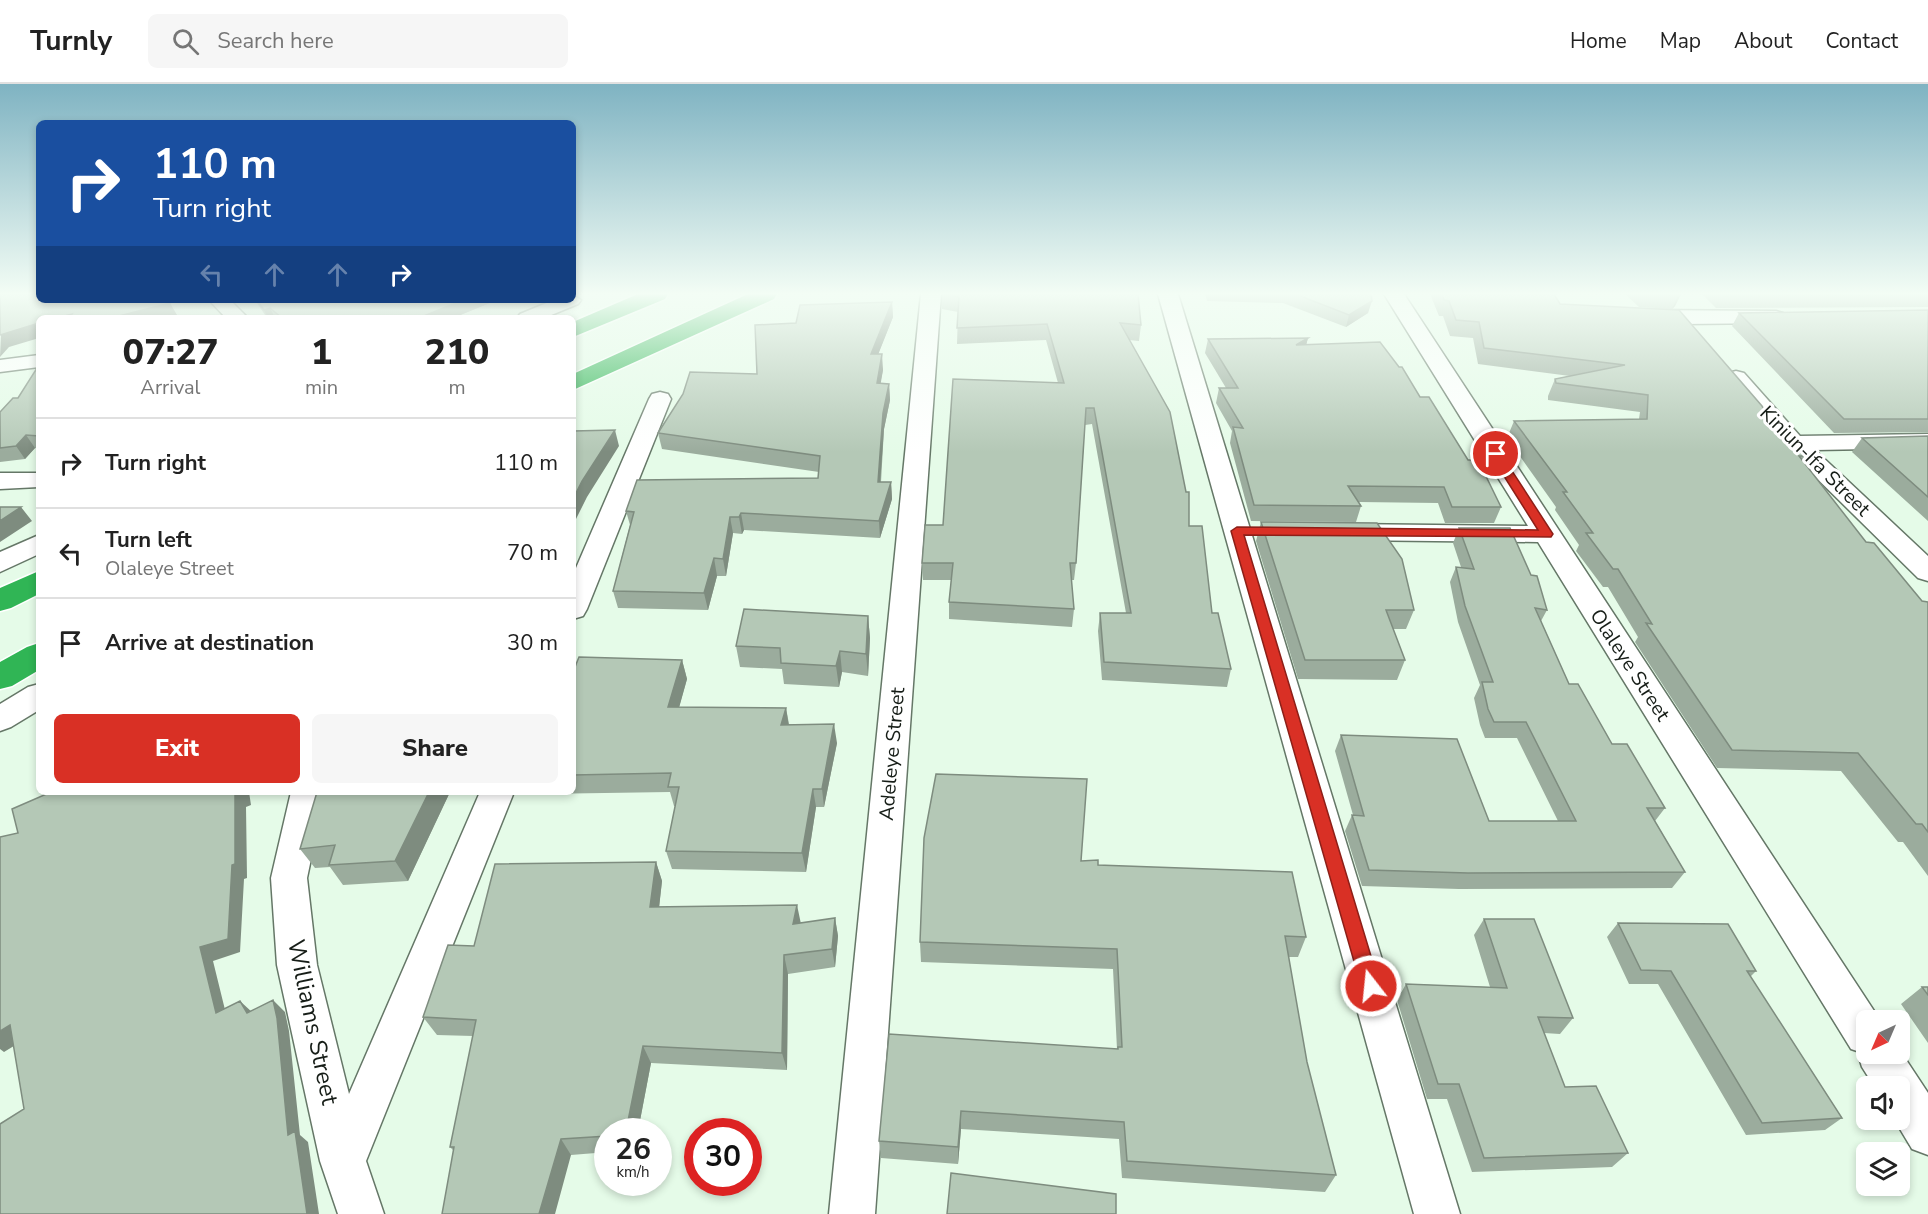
<!DOCTYPE html>
<html lang="en">
<head>
<meta charset="utf-8">
<style>
  body { margin:0; font-family:"Nunito Sans",sans-serif; background:#f6f6f6; color:#222; height:100vh; display:flex; flex-direction:column; font-size:22px; white-space:nowrap }
  * { box-sizing:border-box; margin:0 }
  p { font-size:20px; color:#767676 }
  .icon { flex:none; width:33px; height:33px; fill:none; stroke:currentColor; stroke-width:2; stroke-linecap:round; stroke-linejoin:round }
  .map { position:relative; flex:1; overflow:hidden }
  .details { position:absolute; left:36px; top:231px; width:540px; height:480px; display:flex; flex-direction:column; background:#fff; border-radius:9px; box-shadow:0 3px 9px #0003 }
  .details>* { flex:none }
  .guide { position:absolute; left:36px; top:36px; width:540px; height:183px; border-radius:9px; box-shadow:0 3px 9px #0003; background:#1a4fa0; color:#fff; overflow:hidden }
  .needle { width:39px; rotate:224deg }
  .controls { position:absolute; left:1856px; top:926px; display:grid; gap:12px }
  .controls a { display:grid; place-items:center; width:54px; height:54px; border-radius:9px; background:#fff; box-shadow:0 3px 9px #0003; font-size:30px }
  .speed { position:absolute; left:594px; top:1034px; display:flex; gap:12px; font-size:30px; font-weight:700; text-align:center }
  .speed>* { display:grid; place-content:center; width:78px; height:78px; border-radius:50%; background:#fff; box-shadow:0 3px 9px #0003; line-height:1 }
  .speed small { font-size:15px; font-weight:400 }
  .speed .limit { border:9px solid #d22; background:#fff; color:#111 }
  .pin { position:absolute; display:grid; place-items:center; width:51px; height:51px; color:#fff; margin:-26px; border:3px solid #fff; border-radius:50%; box-shadow:0 2px 6px #0007 }
  .me { position:absolute; width:66px; margin:-33px; rotate:344deg; stroke-linejoin:round; filter:drop-shadow(0 0 4px #0008) }
  .turn { display:flex; align-items:center; gap:21px; height:126px; padding:0 18px; font-size:27px }
  .turn .icon { width:78px; height:78px; stroke-width:2.5 }
  .turn b { display:block; font-size:42px; line-height:51px }
  .lanes { display:flex; align-items:center; height:57px; padding:0 18px; background:#0003; justify-content:center; gap:30px; direction:ltr }
  .lanes .off { opacity:.35 }
  .eta { display:flex; justify-content:space-evenly; align-items:center; height:102px; text-align:center }
  .eta b { font-size:36px; font-weight:800; line-height:42px }
  .action { display:flex; gap:12px; margin-top:auto; padding:12px 18px }
  .action a { flex:1; height:69px; border-radius:9px; background:#d93025; color:#fff; font-size:24px; font-weight:800; line-height:69px; text-align:center }
  .action a+a { background:#f6f6f6; color:#222 }
  ul { padding:0; list-style:none }
  li { display:flex; align-items:center; gap:18px; height:90px; padding:0 18px; border-top:2px solid #e0e0e0 }
  li div { flex:1 }
  li b { display:block; font-size:22px }
  li em { font-style:normal }
  header { display:flex; align-items:center; gap:36px; box-sizing:border-box; height:84px; padding:0 30px; background:#fff; border-bottom:2px solid #e0e0e0 }
  header strong { font-size:28px }
  nav { display:flex; gap:33px; margin-inline-start:auto; font-size:21px }
  .search { width:420px; height:54px; background:#f6f6f6; display:flex; align-items:center; gap:15px; box-sizing:border-box; padding:0 21px; border-radius:9px; color:#767676; font-size:22px }
  .map>svg:first-child { display:block }
  .lines { fill:none; stroke-linecap:round; stroke-linejoin:round }
  .minor-casing { stroke:#657767; stroke-width:3 }
  .motorway-casing { stroke:#fff; stroke-width:3 }
  .minor { fill:#fff; fill-rule:evenodd }
  .motorway { fill:#30b555; fill-rule:evenodd }
  .wall { fill:#9bac9d }
  .shaded-wall { fill:#7e8c7f }
  .building { fill:#b4c8b6; stroke:#7e8c7f; stroke-width:1.5 }
  .route { fill:#d93025; stroke:#8d1f18; stroke-width:1.5 }
  .labels { text-anchor:middle; dominant-baseline:central; stroke-width:6; stroke-linejoin:round; paint-order:stroke }
  .street-label { font-size:20px; fill:#161d17; stroke:#fff }
  .near-street-label { font-size:24px; fill:#161d17; stroke:#fff }
</style>
</head>
<body>
<header>
<strong>Turnly</strong>
<div class="search"><svg class="icon" aria-label="search" viewBox="0 0 24 24"><circle cx="10" cy="10" r="6"/><path d="M15 15l6 6"/></svg>Search here</div>
<nav><a>Home</a><a>Map</a><a>About</a><a>Contact</a></nav>
</header>
<div class="map">
<svg width="1928" height="1130" viewBox="0 0 1928 1130">
  <rect width="100%" height="100%" fill="#e5fbe8"/>
  <g class="lines">
    <g class="minor-casing">
      <path id="minor" d="M 921,210 L 941,210 L 875,1130 L 829,1130 Z
        M 1158,210 L 1178,210 L 1460,1130 L 1414,1130 Z
        M 1384,210 L 1404,210 L 1880,936 L 1866,936 L 1866,969 L 1899,969 L 1899,965 L 1928,1009 L 1928,1071 L 1912,1065 L 1894,1035 L 1899,1035 L 1899,1002 L 1874,1002 L 1862,983 L 1857,967 L 1851,965 L 1538,458 L 1343,456 L 1334,454 L 1330,448 L 1334,442 L 1343,440 L 1528,442 Z
        M 573,211 L 581,216 L 578,220 L 544,234 L 517,234 L 520,230 L 554,216 L 573,216 Z
        M 209,216 L 230,216 L 248,234 L 226,234 Z
        M 1645,226 L 1776,227 L 1783,229 L 1786,233 L 1783,237 L 1776,239 L 1682,240 L 1638,236 L 1635,232 L 1638,228 Z
        M 39,271 L 39,283 L 0,288 L 0,276 Z
        M 1736,287 L 1744,289 L 1800,352 L 1928,350 L 1928,364 L 1815,366 L 1928,472 L 1928,497 L 1918,494 L 1786,364 L 1725,294 L 1728,289 Z
        M 660,308 L 668,310 L 671,315 L 587,525 L 583,532 L 573,535 L 573,491 L 649,315 L 652,310 Z
        M 0,389 L 39,389 L 39,403 L 0,405 Z
        M 39,451 L 39,470 L 0,488 L 0,468 Z
        M 39,600 L 39,626 L 11,643 L 0,647 L 0,620 L 28,603 Z
        M 291,708 L 325,708 L 307,794 L 317,881 L 349,1010 L 480,708 L 514,708 L 366,1077 L 384,1130 L 338,1130 L 320,1077 L 277,881 L 271,794 Z"/>
    </g>
    <g class="motorway-casing">
      <path id="motorway" d="M 638,210 L 668,210 L 665,215 L 573,253 L 573,238 Z
        M 748,210 L 777,210 L 774,215 L 573,306 L 573,290 Z
        M 39,487 L 39,510 L 11,524 L 0,527 L 0,504 Z
        M 39,559 L 39,586 L 12,602 L 0,605 L 0,578 L 27,563 Z"/>
    </g>
    <use href="#minor" class="minor"/>
    <use href="#motorway" class="motorway"/>
  </g>
  <path class="wall" d="M 942,210 L 1141,241 L 1139,257 L 1129,256 L 1189,442 L 1212,529 L 1231,585 L 1227,603 L 1102,596 L 1098,547 L 1100,529 L 1126,529 L 1092,340 L 1085,341 L 1076,479 L 1074,496 L 1071,496 L 1074,525 L 1072,543 L 949,535 L 949,518 L 951,496 L 923,496 L 922,479 L 943,441 L 1058,299 L 1046,256 L 957,260 L 958,228 L 942,225 Z
    M 1205,210 L 1371,210 L 1368,229 L 1346,243 L 1283,219 L 1207,217 Z
    M 1430,210 L 1554,210 L 1560,220 L 1776,346 L 1805,372 L 1802,376 L 1866,458 L 1922,517 L 1928,518 L 1928,792 L 1903,758 L 1898,758 L 1841,687 L 1717,684 L 1635,558 L 1638,553 L 1608,503 L 1603,503 L 1576,467 L 1579,461 L 1555,426 L 1556,423 L 1507,354 L 1514,337 L 1639,335 L 1640,328 L 1548,316 L 1548,312 L 1555,295 L 1570,292 L 1478,280 L 1473,254 L 1450,252 L 1443,232 L 1439,232 Z
    M 1625,210 L 1681,210 L 1675,222 L 1672,225 L 1639,223 Z
    M 1702,210 L 1928,210 L 1928,223 L 1716,224 Z
    M 255,216 L 497,216 L 453,234 L 267,234 Z
    M 892,218 L 893,233 L 878,270 L 883,286 L 880,300 L 889,300 L 890,316 L 884,345 L 881,398 L 891,398 L 892,415 L 880,454 L 744,446 L 742,450 L 733,449 L 726,492 L 717,492 L 708,526 L 618,524 L 613,507 L 630,441 L 626,427 L 818,394 L 819,388 L 662,365 L 658,349 L 757,290 L 796,239 Z
    M 1928,226 L 1928,348 L 1834,349 L 1732,242 L 1739,229 Z
    M 1308,254 L 1306,261 L 1420,313 L 1468,376 L 1501,423 L 1494,439 L 1445,439 L 1438,419 L 1359,418 L 1361,422 L 1356,438 L 1251,437 L 1230,359 L 1232,347 L 1216,319 L 1219,304 L 1226,304 L 1205,269 L 1208,255 Z
    M 39,284 L 39,365 L 35,364 L 25,375 L 0,378 L 0,328 L 18,314 Z
    M 1928,352 L 1928,437 L 1852,368 L 1862,354 Z
    M 1261,438 L 1414,526 L 1406,545 L 1393,545 L 1405,576 L 1397,596 L 1298,595 L 1256,457 Z
    M 1459,444 L 1531,491 L 1547,526 L 1541,537 L 1569,600 L 1612,660 L 1665,724 L 1655,737 L 1685,788 L 1672,804 L 1459,805 L 1362,802 L 1345,747 L 1352,731 L 1353,731 L 1335,667 L 1341,651 L 1489,737 L 1558,737 L 1517,654 L 1485,654 L 1480,641 L 1474,614 L 1480,601 L 1458,538 L 1450,498 L 1456,483 L 1461,483 L 1453,459 Z
    M 868,532 L 870,554 L 868,592 L 842,588 L 839,603 L 784,600 L 782,585 L 740,583 L 736,562 Z
    M 682,576 L 687,595 L 679,623 L 786,624 L 789,640 L 837,659 L 824,723 L 816,723 L 806,788 L 672,785 L 666,767 L 675,722 L 674,722 L 670,708 L 539,710 L 538,708 L 573,708 L 573,588 Z
    M 450,708 L 408,797 L 343,801 L 330,783 L 315,784 L 300,765 Z
    M 1081,777 L 1098,781 L 1306,853 L 1298,873 L 1288,873 L 1307,978 L 1336,1091 L 1325,1108 L 1122,1094 L 1119,1055 L 961,1045 L 958,1080 L 881,1074 L 879,1057 L 1117,965 L 1113,885 L 921,878 L 920,858 Z
    M 656,778 L 662,797 L 659,823 L 801,839 L 835,834 L 838,852 L 835,883 L 788,890 L 787,986 L 651,979 L 638,1047 L 608,1047 L 608,1068 L 571,1071 L 453,1066 L 450,1063 L 473,952 L 437,951 L 423,933 L 474,862 Z
    M 1484,835 L 1573,934 L 1560,950 L 1544,949 L 1565,1003 L 1628,1069 L 1612,1083 L 1472,1088 L 1447,1015 L 1427,1015 L 1397,916 L 1406,900 L 1490,903 L 1474,851 Z
    M 1618,839 L 1756,887 L 1750,893 L 1842,1034 L 1825,1046 L 1746,1051 L 1658,900 L 1629,900 L 1607,853 Z
    M 1922,903 L 1928,903 L 1928,959 L 1901,920 Z"/>
  <path class="shaded-wall" d="M 1681,210 L 1675,222 L 1672,225 L 1678,212 Z
    M 463,216 L 497,216 L 453,234 L 419,234 Z
    M 1372,217 L 1368,229 L 1346,243 L 1349,231 Z
    M 892,218 L 893,233 L 872,286 L 871,270 Z
    M 170,219 L 177,231 L 167,234 L 111,234 Z
    M 270,224 L 275,234 L 268,234 L 264,226 Z
    M 72,230 L 75,234 L 57,234 Z
    M 39,239 L 39,254 L 9,263 L 0,273 L 1,250 Z
    M 1308,254 L 1304,269 L 1296,261 Z
    M 882,270 L 883,286 L 878,315 L 877,299 Z
    M 889,300 L 890,316 L 884,345 L 879,414 L 878,398 L 883,329 Z
    M 615,346 L 619,362 L 587,413 L 573,441 L 573,415 L 582,397 Z
    M 26,351 L 35,364 L 25,375 L 16,362 Z
    M 891,398 L 892,415 L 880,454 L 879,437 Z
    M 21,423 L 32,437 L 0,458 L 0,437 Z
    M 741,429 L 744,446 L 742,450 L 739,433 Z
    M 730,433 L 733,449 L 726,492 L 723,475 Z
    M 714,474 L 717,492 L 708,526 L 704,509 Z
    M 868,532 L 870,554 L 868,592 L 866,570 Z
    M 840,567 L 842,588 L 839,603 L 836,582 Z
    M 682,576 L 687,595 L 674,642 L 668,623 Z
    M 786,624 L 789,643 L 781,641 Z
    M 834,640 L 837,659 L 824,723 L 822,705 Z
    M 813,705 L 816,723 L 806,788 L 802,769 Z
    M 239,708 L 249,708 L 251,721 L 246,723 L 247,794 L 244,795 L 240,868 L 213,877 L 229,942 L 216,929 L 200,863 L 235,709 Z
    M 429,708 L 450,708 L 408,797 L 395,777 Z
    M 656,778 L 662,797 L 657,842 L 650,823 Z
    M 797,821 L 801,840 L 793,840 Z
    M 835,834 L 838,852 L 835,883 L 832,865 Z
    M 784,871 L 788,890 L 787,986 L 782,969 Z
    M 273,916 L 285,928 L 289,947 L 300,1051 L 308,1058 L 319,1130 L 307,1130 L 288,1051 Z
    M 240,917 L 253,929 L 247,929 Z
    M 10,941 L 27,954 L 4,968 L 0,965 L 0,947 Z
    M 643,962 L 651,979 L 638,1047 L 626,1047 Z
    M 961,1027 L 961,1045 L 958,1080 L 958,1063 Z
    M 561,1055 L 571,1071 L 555,1130 L 539,1130 Z"/>
  <path class="building" d="M 0,210 L 39,210 L 39,216 L 167,216 L 170,219 L 111,234 L 69,234 L 72,230 L 57,234 L 39,234 L 39,239 L 0,251 Z
    M 943,210 L 1138,210 L 1141,241 L 1120,239 L 1170,328 L 1186,408 L 1189,408 L 1189,442 L 1202,442 L 1212,529 L 1218,529 L 1231,585 L 1104,578 L 1100,529 L 1131,529 L 1094,324 L 1086,324 L 1076,479 L 1070,479 L 1074,525 L 949,518 L 953,479 L 922,479 L 925,441 L 943,441 L 953,295 L 1064,299 L 1047,240 L 957,244 L 959,213 Z
    M 1295,210 L 1371,210 L 1372,217 L 1349,231 Z
    M 1442,210 L 1554,210 L 1560,220 L 1679,226 L 1762,322 L 1776,346 L 1783,346 L 1805,372 L 1799,372 L 1866,458 L 1874,459 L 1922,517 L 1928,518 L 1928,748 L 1922,740 L 1916,740 L 1858,669 L 1732,666 L 1646,539 L 1652,540 L 1618,485 L 1613,485 L 1586,449 L 1593,449 L 1563,408 L 1567,408 L 1514,337 L 1647,335 L 1648,311 L 1556,299 L 1555,295 L 1625,281 L 1484,264 L 1479,238 L 1456,236 L 1449,217 L 1444,216 Z
    M 1644,210 L 1681,210 L 1678,212 Z
    M 1721,210 L 1928,210 L 1928,211 L 1722,212 Z
    M 257,216 L 463,216 L 419,234 L 282,234 L 270,224 L 264,226 Z
    M 892,218 L 871,270 L 882,270 L 877,299 L 889,300 L 883,329 L 878,398 L 891,398 L 879,437 L 741,429 L 739,433 L 730,433 L 723,475 L 714,474 L 704,509 L 613,507 L 634,428 L 626,427 L 637,396 L 818,394 L 820,372 L 658,349 L 683,310 L 690,288 L 757,290 L 755,241 L 796,239 L 800,221 Z
    M 1928,226 L 1928,335 L 1844,335 L 1739,229 Z
    M 1308,254 L 1296,261 L 1380,258 L 1399,283 L 1402,283 L 1420,313 L 1429,313 L 1468,376 L 1478,376 L 1501,423 L 1452,423 L 1444,403 L 1348,402 L 1361,422 L 1254,421 L 1233,343 L 1243,344 L 1219,304 L 1238,304 L 1208,255 Z
    M 37,284 L 39,284 L 39,352 L 26,351 L 16,362 L 0,364 L 0,328 L 13,314 L 18,314 Z
    M 615,346 L 582,397 L 573,415 L 573,347 Z
    M 1928,352 L 1928,413 L 1862,354 Z
    M 0,423 L 21,423 L 0,437 Z
    M 1261,438 L 1377,439 L 1402,475 L 1414,526 L 1386,526 L 1405,576 L 1305,576 Z
    M 1459,444 L 1510,444 L 1531,491 L 1537,492 L 1547,526 L 1535,524 L 1569,600 L 1578,600 L 1612,660 L 1627,660 L 1665,724 L 1647,724 L 1685,788 L 1468,789 L 1369,786 L 1352,731 L 1364,732 L 1341,651 L 1457,655 L 1489,737 L 1576,737 L 1526,638 L 1494,638 L 1488,625 L 1482,598 L 1493,598 L 1465,522 L 1456,483 L 1474,485 Z
    M 744,525 L 868,532 L 866,570 L 840,567 L 836,582 L 781,579 L 780,564 L 736,562 Z
    M 579,573 L 682,576 L 668,623 L 786,624 L 781,641 L 834,640 L 822,705 L 813,705 L 802,769 L 666,767 L 679,703 L 668,703 L 671,689 L 573,691 L 573,588 Z
    M 936,690 L 1087,695 L 1081,777 L 1098,776 L 1098,781 L 1292,788 L 1306,853 L 1285,852 L 1307,978 L 1336,1091 L 1127,1077 L 1124,1038 L 961,1027 L 958,1063 L 879,1057 L 889,950 L 1118,965 L 1118,963 L 1122,963 L 1117,865 L 920,858 L 924,754 Z
    M 51,708 L 239,708 L 235,709 L 235,780 L 232,781 L 228,855 L 200,863 L 216,929 L 240,917 L 247,929 L 273,916 L 277,934 L 288,1051 L 295,1047 L 307,1130 L 0,1130 L 0,1040 L 24,1025 L 10,941 L 0,947 L 0,753 L 18,749 L 12,725 Z
    M 317,708 L 429,708 L 395,777 L 329,781 L 335,761 L 300,765 Z
    M 656,778 L 650,823 L 797,821 L 793,840 L 835,834 L 832,865 L 784,871 L 782,969 L 643,962 L 626,1047 L 608,1047 L 608,1052 L 561,1055 L 539,1130 L 442,1130 L 454,1063 L 450,1063 L 476,936 L 423,933 L 448,861 L 474,862 L 495,780 Z
    M 1484,835 L 1534,835 L 1573,934 L 1538,933 L 1565,1003 L 1596,1002 L 1628,1069 L 1484,1074 L 1459,1000 L 1438,1000 L 1406,900 L 1507,904 Z
    M 1618,839 L 1728,840 L 1756,887 L 1747,887 L 1842,1034 L 1762,1039 L 1671,887 L 1641,886 Z
    M 1922,903 L 1928,903 L 1928,911 Z
    M 951,1089 L 1116,1110 L 1116,1130 L 947,1130 Z"/>
  <linearGradient id="sky" x2="0" y2="1"><stop stop-color="#7fb3c2"/><stop offset="0.57" stop-color="#f3fdf5"/><stop offset="1" stop-color="#f3fdf5" stop-opacity="0"/></linearGradient>
  <rect width="1928" height="368" fill="url(#sky)"/>
  <path class="route" d="M 1496,367 L 1501,370 L 1553,450 L 1551,453 L 1244,451 L 1380,902 L 1377,908 L 1371,911 L 1364,908 L 1361,902 L 1231,447 L 1237,443 L 1538,446 L 1490,370 Z"/>
  <g class="labels">
    <g class="street-label">
      <text transform="translate(1815 377) rotate(45)">Kiniun-Ifa Street</text>
      <text transform="translate(1630 581) rotate(57)">Olaleye Street</text>
      <text transform="translate(892 670) rotate(-85)">Adeleye Street</text>
    </g>
    <g class="near-street-label">
      <text transform="translate(313 938) rotate(78)">Williams Street</text>
    </g>
  </g>
</svg>
<div class="controls">
<a><svg class="needle" viewBox="-14 -14 28 28"><path d="M0-13l5 13h-10z" fill="#e53935"/><path d="M0 13l5-13h-10z" fill="#767676"/></svg></a>
<a><svg class="icon" aria-label="sound" viewBox="0 0 24 24"><path d="M4 9h4l5-4v14l-5-4H4zM17 9q2 3 0 6"/></svg></a>
<a><svg class="icon" aria-label="layers" viewBox="0 0 24 24"><path d="M12 4l9 5-9 5-9-5zM3 14l9 5 9-5"/></svg></a>
</div>
<div class="speed"><div>26<small>km/h</small></div><div class="limit">30</div></div>
<div class="pin" style="left:1496px;top:370px;background:#d93025"><svg class="icon" aria-label="arrive" viewBox="0 0 24 24"><path d="M6 21V4h12l-3 4 3 4H6"/></svg></div>
<svg class="me" style="left:1371px;top:902px" viewBox="-20 -20 40 40"><circle r="17" fill="#d93025" stroke="#fff" stroke-width="3"/><path d="M0-11L8 9 0 5-8 9z" fill="#fff"/></svg>
<div class="guide">
<div class="turn"><svg class="icon" aria-label="right" viewBox="0 0 24 24"><path d="M7 20v-9h11M14 6l5 5-5 5"/></svg><div><b>110 m</b>Turn right</div></div>
<div class="lanes"><svg class="icon off" aria-label="left" viewBox="0 0 24 24"><path d="M17 20v-9H6M10 6l-5 5 5 5"/></svg><svg class="icon off" aria-label="ahead" viewBox="0 0 24 24"><path d="M12 20V5M6 11l6-6 6 6"/></svg><svg class="icon off" aria-label="ahead" viewBox="0 0 24 24"><path d="M12 20V5M6 11l6-6 6 6"/></svg><svg class="icon" aria-label="right" viewBox="0 0 24 24"><path d="M7 20v-9h11M14 6l5 5-5 5"/></svg></div>
</div>
<section class="details">
<div class="eta">
<div><b>07:27</b><p>Arrival</p></div>
<div><b>1</b><p>min</p></div>
<div><b>210</b><p>m</p></div>
</div>
<ul>
<li><svg class="icon" aria-label="right" viewBox="0 0 24 24"><path d="M7 20v-9h11M14 6l5 5-5 5"/></svg><div><b>Turn right</b></div><em>110 m</em></li>
<li><svg class="icon" aria-label="left" viewBox="0 0 24 24"><path d="M17 20v-9H6M10 6l-5 5 5 5"/></svg><div><b>Turn left</b><p>Olaleye Street</p></div><em>70 m</em></li>
<li><svg class="icon" aria-label="arrive" viewBox="0 0 24 24"><path d="M6 21V4h12l-3 4 3 4H6"/></svg><div><b>Arrive at destination</b></div><em>30 m</em></li>
</ul>
<div class="action"><a>Exit</a><a>Share</a></div>
</section>
</div>
</body>
</html>
